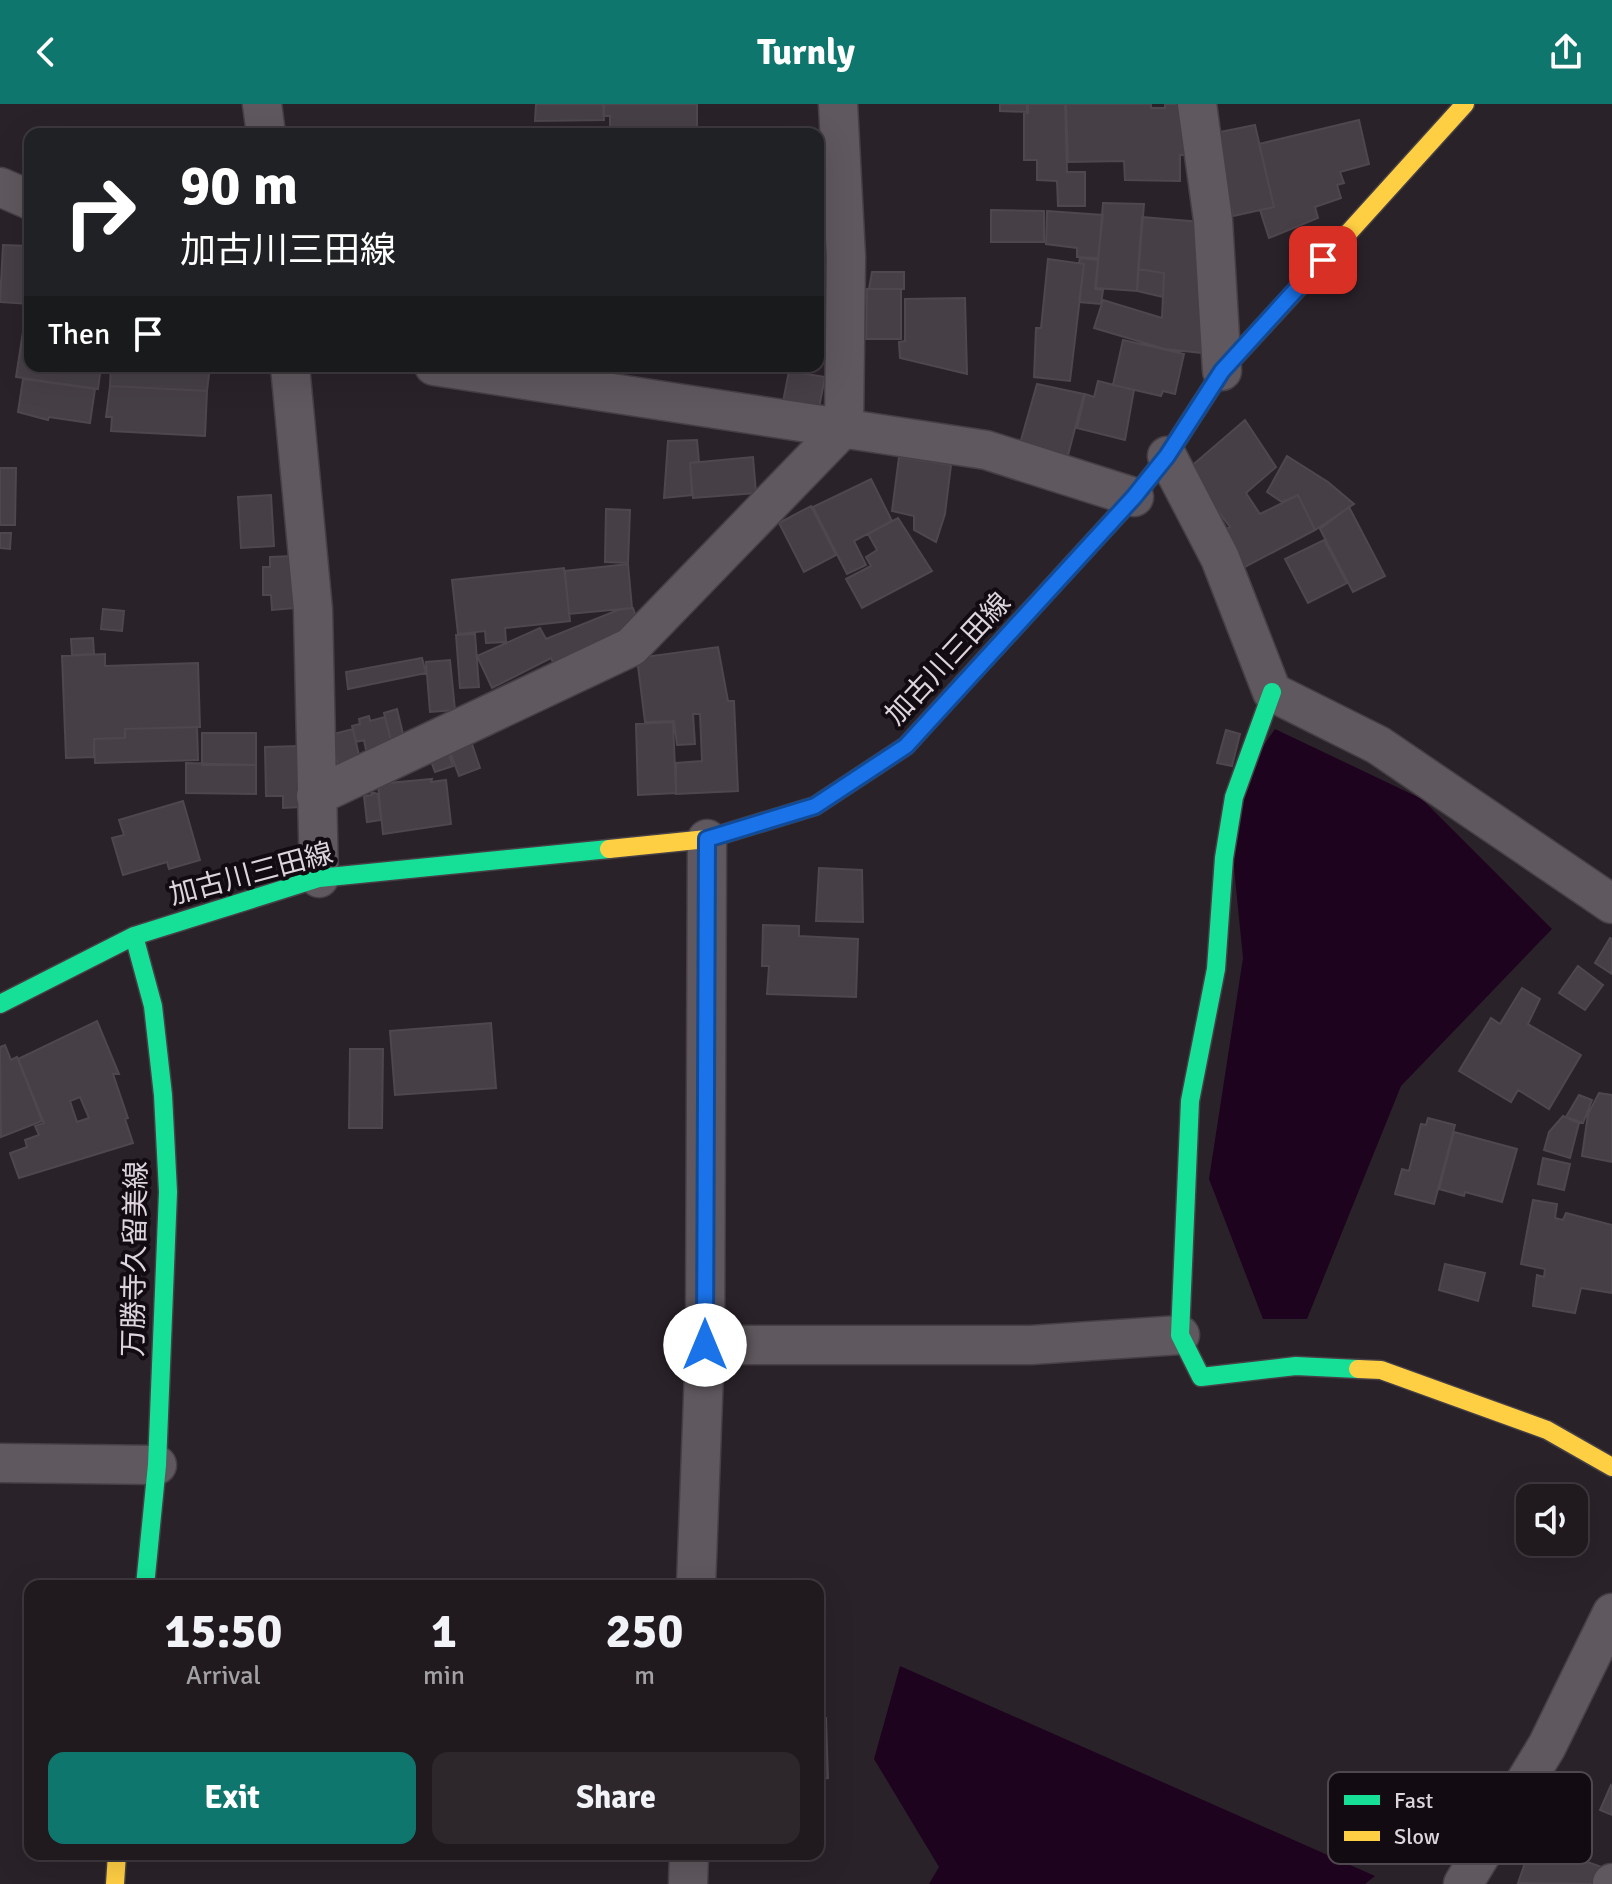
<!DOCTYPE html>
<html lang="en">
<head>
<meta charset="utf-8">
<style>
  body { margin:0; font-family:Signika,"Noto Sans JP",sans-serif; background:#2d272c; color:#f1f3f6; height:100vh; display:flex; flex-direction:column; font-size:30px; white-space:nowrap }
  * { box-sizing:border-box; margin:0 }
  p { font-size:26px; color:#a2a1a4 }
  .icon { flex:none; width:44px; height:44px; fill:none; stroke:currentColor; stroke-width:2; stroke-linecap:round; stroke-linejoin:round }
  .map { position:relative; flex:1; overflow:hidden }
  .drawer { position:absolute; left:24px; top:1476px; width:800px; height:280px; display:flex; flex-direction:column; background:#201a1f; border-radius:16px; box-shadow:0 8px 32px #0002,0 0 0 2px #3d383d }
  .drawer>* { flex:none }
  .top-card { position:absolute; left:24px; top:24px; width:800px; height:244px; border-radius:16px; box-shadow:0 8px 32px #0002,0 0 0 2px #3d383d; background:#202124; color:#fff; overflow:hidden }
  .fabs { position:absolute; left:1516px; top:1380px; display:grid; gap:16px }
  .fabs a { display:grid; place-items:center; width:72px; height:72px; border-radius:16px; background:#201a1f; box-shadow:0 8px 32px #0002,0 0 0 2px #3d383d; font-size:40px }
  .pin { position:absolute; display:grid; place-items:center; width:68px; height:68px; color:#fff; margin:-34px; border-radius:16px; box-shadow:0 4px 12px #0006 }
  .me { position:absolute; width:88px; margin:-44px; rotate:0deg; stroke-linejoin:round; filter:drop-shadow(0 0 6px #0008) }
  .turn { display:flex; align-items:center; gap:28px; height:168px; padding:0 24px; font-size:36px }
  .turn .icon { width:104px; height:104px; stroke-width:2.5 }
  .turn b { display:block; font-size:56px; line-height:68px }
  .then { display:flex; align-items:center; height:76px; padding:0 24px; background:#0003; gap:16px; font-size:30px }
  .eta { display:flex; justify-content:space-evenly; align-items:center; height:136px; text-align:center }
  .eta b { font-size:48px; font-weight:800; line-height:56px }
  .button { display:flex; gap:16px; margin-top:auto; padding:16px 24px }
  .button a { flex:1; height:92px; border-radius:16px; background:#0f766e; color:#fff; font-size:32px; font-weight:800; line-height:92px; text-align:center }
  .button a+a { background:#2d272c; color:#f1f3f6 }
  header { display:flex; justify-content:space-between; align-items:center; height:104px; padding:0 24px; background:#0f766e; color:#fff; font-size:36px; font-weight:800 }
  .map>svg:first-child { display:block }
  .water { fill:#1e031f }
  .building { fill:#464046; stroke:#4e474e; stroke-width:2; fill-rule:evenodd }
  .lines { fill:none; stroke-linecap:round; stroke-linejoin:round }
  .street-casing { stroke:#464046; stroke-width:41 }
  .fast-casing { stroke:#464046; stroke-width:21 }
  .slow-casing { stroke:#464046; stroke-width:21 }
  .street { stroke:#5f585e; stroke-width:38 }
  .fast { stroke:#16e098; stroke-width:18 }
  .slow { stroke:#ffcf43; stroke-width:18 }
  .route-casing { stroke:#114b97; stroke-width:20 }
  .route { stroke:#1a73e8; stroke-width:14 }
  .labels { text-anchor:middle; dominant-baseline:central; stroke-width:8; stroke-linejoin:round; paint-order:stroke }
  .street-label { font-size:28px; fill:#ddd4dd; stroke:#120b11 }
  .key { fill:#120b11; stroke:#4f474e; stroke-width:2 }
  .key-label { font-size:22px; fill:#ddd4dd }
</style>
</head>
<body>
<header><svg class="icon" aria-label="back" viewBox="0 0 24 24"><path d="M15 5l-7 7 7 7"/></svg>Turnly<svg class="icon" aria-label="share" viewBox="0 0 24 24"><path d="M12 15V3M7 8l5-5 5 5M5 13v7h14v-7"/></svg></header>
<div class="map">
<svg width="1612" height="1780" viewBox="0 0 1612 1780">
  <rect width="100%" height="100%" fill="#2a2229"/>
  <path class="water" d="M 1275,625 L 1422,695 L 1552,825 L 1401,982 L 1307,1215 L 1263,1215 L 1209,1075 L 1243,854 L 1227,694 Z
    M 900,1562 L 1375,1772 L 1365,1780 L 929,1780 L 939,1763 L 874,1655 Z"/>
  <path class="building" d="M 536,0 L 603,0 L 604,16 L 535,17 Z
    M 604,0 L 697,0 L 697,30 L 610,30 L 610,12 L 604,12 Z
    M 1000,0 L 1027,0 L 1027,8 L 1000,7 Z
    M 1028,0 L 1065,0 L 1067,68 L 1085,68 L 1085,102 L 1058,102 L 1057,77 L 1037,76 L 1037,56 L 1024,56 L 1024,9 L 1028,9 Z
    M 1066,0 L 1151,0 L 1151,4 L 1165,4 L 1165,0 L 1183,0 L 1184,51 L 1180,51 L 1180,77 L 1125,76 L 1124,57 L 1068,58 Z
    M 1359,16 L 1369,60 L 1340,68 L 1344,79 L 1337,81 L 1341,94 L 1315,103 L 1318,114 L 1269,134 L 1260,106 L 1274,103 L 1259,40 Z
    M 1255,21 L 1274,103 L 1233,112 L 1215,29 Z
    M 1103,99 L 1144,100 L 1137,187 L 1096,184 Z
    M 991,106 L 1044,107 L 1044,138 L 991,138 Z
    M 1047,107 L 1103,111 L 1098,154 L 1077,153 L 1077,144 L 1046,140 Z
    M 1142,113 L 1201,118 L 1201,249 L 1165,245 L 1094,224 L 1103,196 L 1162,214 L 1164,169 L 1138,165 Z
    M 3,141 L 30,142 L 30,200 L 0,198 Z
    M 1080,154 L 1098,156 L 1095,185 L 1103,186 L 1101,200 L 1079,198 L 1084,160 L 1079,159 Z
    M 1048,155 L 1084,160 L 1070,277 L 1034,273 L 1036,224 L 1041,224 Z
    M 1138,165 L 1164,169 L 1163,193 L 1137,187 Z
    M 872,168 L 904,168 L 904,185 L 869,185 Z
    M 867,185 L 901,185 L 901,235 L 866,235 Z
    M 965,194 L 967,270 L 900,254 L 899,238 L 905,237 L 905,195 Z
    M 25,215 L 30,216 L 30,262 L 101,262 L 98,285 L 16,273 Z
    M 1123,236 L 1184,250 L 1175,290 L 1163,287 L 1161,292 L 1113,281 Z
    M 111,262 L 210,262 L 207,287 L 110,282 Z
    M 789,267 L 825,273 L 818,309 L 782,303 Z
    M 23,275 L 95,285 L 90,319 L 49,313 L 48,316 L 18,308 Z
    M 1098,277 L 1134,286 L 1125,336 L 1077,324 L 1085,290 L 1094,293 Z
    M 1037,280 L 1084,290 L 1067,355 L 1019,343 Z
    M 110,282 L 207,287 L 205,332 L 111,327 L 112,313 L 106,313 Z
    M 1245,316 L 1276,363 L 1246,389 L 1260,410 L 1298,391 L 1315,426 L 1243,464 L 1223,427 L 1230,423 L 1187,366 Z
    M 697,336 L 699,358 L 690,359 L 692,391 L 664,394 L 668,337 Z
    M 1287,352 L 1328,378 L 1354,400 L 1315,426 L 1298,391 L 1282,398 L 1267,388 Z
    M 753,353 L 756,389 L 693,394 L 690,359 Z
    M 899,353 L 951,361 L 945,410 L 936,438 L 914,426 L 914,412 L 892,407 Z
    M 0,364 L 16,364 L 15,421 L 0,421 Z
    M 871,375 L 892,417 L 854,437 L 866,461 L 847,470 L 813,403 Z
    M 271,391 L 274,442 L 241,444 L 238,393 Z
    M 811,402 L 836,451 L 804,468 L 779,419 Z
    M 1349,403 L 1385,472 L 1353,488 L 1320,425 Z
    M 606,405 L 630,406 L 628,459 L 605,458 Z
    M 898,414 L 932,467 L 862,504 L 846,475 L 871,462 L 866,453 L 877,446 L 868,430 Z
    M 0,429 L 11,429 L 10,445 L 0,444 Z
    M 1324,436 L 1347,479 L 1308,499 L 1285,455 Z
    M 293,452 L 294,504 L 272,506 L 271,491 L 263,491 L 263,463 L 270,463 L 270,453 Z
    M 628,460 L 632,504 L 569,510 L 565,467 Z
    M 564,464 L 570,517 L 505,524 L 506,538 L 486,539 L 485,527 L 458,530 L 452,476 Z
    M 633,504 L 637,516 L 626,524 L 554,560 L 551,554 L 492,584 L 477,552 L 540,524 L 546,535 L 618,506 Z
    M 103,505 L 124,507 L 122,527 L 101,525 Z
    M 475,530 L 479,583 L 460,584 L 456,531 Z
    M 93,534 L 94,550 L 72,551 L 71,535 Z
    M 718,543 L 728,597 L 734,597 L 738,687 L 676,690 L 676,659 L 702,657 L 700,610 L 693,610 L 695,640 L 677,641 L 674,617 L 645,618 L 637,554 Z
    M 105,550 L 105,562 L 198,559 L 200,623 L 125,625 L 125,634 L 94,635 L 94,653 L 66,654 L 62,552 Z
    M 422,554 L 426,569 L 348,585 L 346,568 Z
    M 450,556 L 455,606 L 430,608 L 426,558 Z
    M 397,605 L 404,634 L 391,637 L 384,609 Z
    M 369,612 L 370,617 L 385,613 L 392,640 L 366,646 L 364,636 L 356,638 L 352,622 L 360,620 L 359,615 Z
    M 673,618 L 676,689 L 638,691 L 636,620 Z
    M 197,623 L 198,656 L 95,659 L 94,635 L 125,634 L 125,625 Z
    M 353,625 L 360,656 L 338,661 L 330,631 Z
    M 1226,626 L 1240,630 L 1232,662 L 1217,659 Z
    M 202,629 L 256,629 L 256,661 L 202,661 Z
    M 471,637 L 480,664 L 459,672 L 449,645 Z
    M 300,642 L 301,703 L 283,704 L 283,692 L 266,692 L 265,643 Z
    M 446,642 L 453,662 L 435,668 L 428,649 Z
    M 186,659 L 256,661 L 256,690 L 186,689 Z
    M 432,675 L 431,678 L 446,676 L 451,720 L 383,730 L 378,680 Z
    M 371,688 L 378,690 L 381,716 L 367,718 L 364,692 L 372,691 Z
    M 183,697 L 200,756 L 169,765 L 167,758 L 123,771 L 112,734 L 124,731 L 119,716 Z
    M 819,764 L 862,766 L 863,818 L 816,817 Z
    M 763,821 L 799,822 L 799,832 L 858,835 L 856,893 L 767,890 L 769,862 L 762,862 Z
    M 1610,834 L 1612,835 L 1612,870 L 1595,859 Z
    M 1578,862 L 1603,881 L 1585,906 L 1559,889 Z
    M 1522,884 L 1540,895 L 1528,920 L 1581,951 L 1549,1005 L 1518,986 L 1511,998 L 1459,967 L 1491,914 L 1500,920 Z
    M 97,917 L 119,970 L 113,970 L 128,1014 L 125,1015 L 133,1039 L 19,1074 L 10,1049 L 27,1043 L 25,1036 L 39,1031 L 35,1022 L 44,1019 L 18,955 ZM 80,993 L 89,1014 L 77,1018 L 70,997 Z
    M 491,919 L 496,984 L 395,991 L 390,927 Z
    M 5,941 L 11,956 L 17,953 L 42,1017 L 1,1033 L 0,943 Z
    M 350,945 L 383,945 L 382,1024 L 349,1024 Z
    M 1599,989 L 1612,991 L 1612,1058 L 1582,1052 L 1588,1010 Z
    M 1579,991 L 1592,996 L 1583,1019 L 1566,1013 Z
    M 1563,1012 L 1579,1019 L 1570,1054 L 1544,1046 L 1549,1028 Z
    M 1428,1014 L 1455,1021 L 1434,1100 L 1395,1090 L 1402,1065 L 1409,1067 L 1421,1020 L 1426,1021 Z
    M 1454,1028 L 1517,1045 L 1502,1098 L 1465,1088 L 1464,1092 L 1439,1085 Z
    M 1543,1054 L 1570,1060 L 1564,1086 L 1538,1080 Z
    M 1533,1096 L 1557,1100 L 1555,1114 L 1563,1116 L 1566,1109 L 1612,1121 L 1612,1189 L 1581,1184 L 1575,1209 L 1533,1202 L 1537,1171 L 1544,1173 L 1545,1165 L 1521,1160 Z
    M 1445,1160 L 1485,1169 L 1478,1197 L 1439,1186 Z
    M 818,1563 L 823,1566 L 824,1609 L 818,1609 Z
    M 818,1614 L 826,1614 L 828,1674 L 818,1675 Z
    M 1611,1681 L 1612,1682 L 1612,1711 L 1600,1706 Z
    M 1532,1739 L 1602,1763 L 1596,1780 L 1518,1779 Z"/>
  <g class="lines">
    <g class="street-casing">
      <path id="street" d="M 262,0 L 266,30
        M 1197,0 L 1213,116 L 1222,267
        M 0,83 L 30,96
        M 290,262 L 313,506 L 319,774
        M 434,262 L 986,346 L 1134,393
        M 1167,352 L 1220,454 L 1272,588 L 1378,641 L 1612,800
        M 316,692 L 631,543 L 844,323 L 846,153 L 838,0
        M 705,1241 L 1031,1241 L 1180,1231
        M 0,1359 L 157,1361
        M 696,1482 L 705,1241 L 707,735
        M 688,1780 L 689,1750
        M 1463,1780 L 1547,1642 L 1612,1509
        M 1612,1780 L 1612,1779"/>
    </g>
    <g class="fast-casing">
      <path id="fast" d="M 957,586 L 1134,393 L 1167,352 L 1222,267 L 1322,158
        M 1272,588 L 1234,693 L 1224,754 L 1216,865 L 1190,997 L 1180,1231 L 1201,1273 L 1296,1262 L 1358,1265
        M 134,832 L 153,902 L 163,991 L 168,1088 L 157,1361 L 145,1482
        M 0,900 L 134,832 L 319,774 L 609,745"/>
    </g>
    <g class="slow-casing">
      <path id="slow" d="M 1322,158 L 1465,0
        M 609,745 L 707,735 L 815,702 L 906,642 L 957,586
        M 1358,1265 L 1381,1266 L 1547,1326 L 1612,1363
        M 115,1780 L 117,1750"/>
    </g>
    <use href="#street" class="street"/>
    <use href="#fast" class="fast"/>
    <use href="#slow" class="slow"/>
  </g>
  <g class="lines">
    <g class="route-casing">
      <path id="route" d="M 705,1241 L 707,735 L 815,702 L 906,642 L 1134,393 L 1167,352 L 1222,267 L 1323,156"/>
    </g>
    <use href="#route" class="route"/>
  </g>
  <g class="labels">
    <g class="street-label">
      <text transform="translate(948 555) rotate(-47)">加古川三田線</text>
      <text transform="translate(251 770) rotate(-15)">加古川三田線</text>
      <text transform="translate(135 1155) rotate(-89)">万勝寺久留美線</text>
    </g>
  </g>
  <rect x="1328" y="1668" width="264" height="92" rx="12" class="key"/>
  <rect x="1344" y="1691" width="36" height="10" fill="#16e098"/>
  <rect x="1344" y="1727" width="36" height="10" fill="#ffcf43"/>
  <g class="key-label">
    <text x="1394" y="1704">Fast</text>
    <text x="1394" y="1740">Slow</text>
  </g>
</svg>
<div class="fabs">
<a><svg class="icon" aria-label="sound" viewBox="0 0 24 24"><path d="M4 9h4l5-4v14l-5-4H4zM17 9q2 3 0 6"/></svg></a>
</div>
<div class="pin" style="left:1323px;top:156px;background:#d93025"><svg class="icon" aria-label="arrive" viewBox="0 0 24 24"><path d="M6 21V4h12l-3 4 3 4H6"/></svg></div>
<svg class="me" style="left:705px;top:1241px" viewBox="-20 -20 40 40"><circle r="19" fill="#fff"/><path d="M0-13L10 11 0 6-10 11z" fill="#1a73e8"/></svg>
<div class="top-card">
<div class="turn"><svg class="icon" aria-label="right" viewBox="0 0 24 24"><path d="M7 20v-9h11M14 6l5 5-5 5"/></svg><div><b>90 m</b>加古川三田線</div></div>
<div class="then">Then<svg class="icon" aria-label="arrive" viewBox="0 0 24 24"><path d="M6 21V4h12l-3 4 3 4H6"/></svg></div>
</div>
<section class="drawer">
<div class="eta">
<div><b>15:50</b><p>Arrival</p></div>
<div><b>1</b><p>min</p></div>
<div><b>250</b><p>m</p></div>
</div>
<div class="button"><a>Exit</a><a>Share</a></div>
</section>
</div>
</body>
</html>
